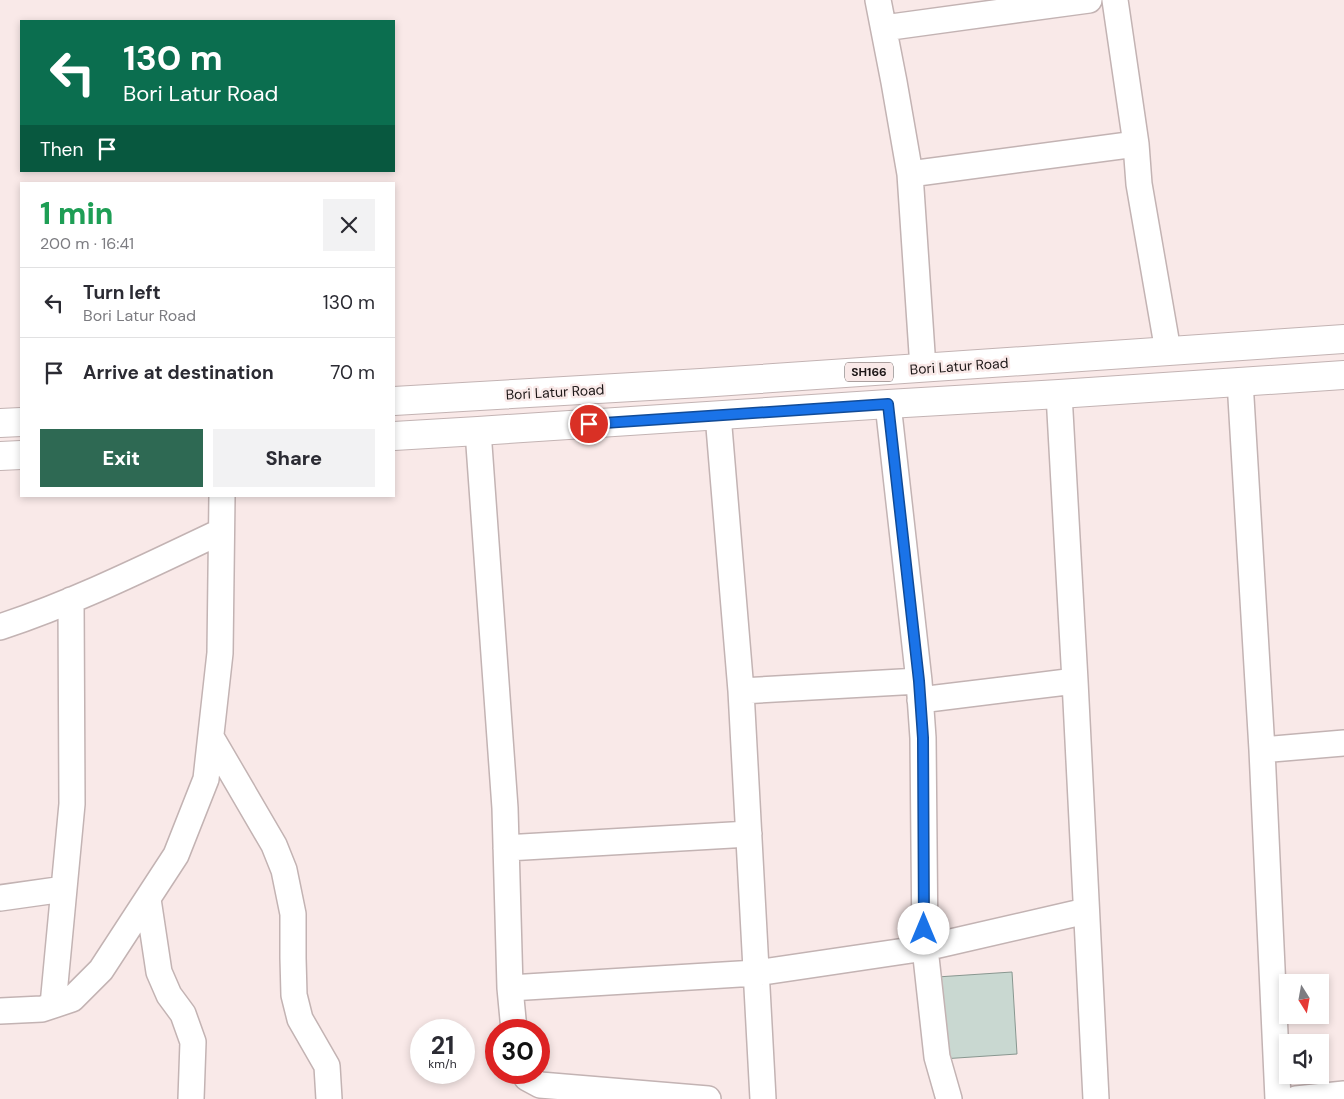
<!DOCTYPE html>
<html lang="en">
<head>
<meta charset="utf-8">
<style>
  body { margin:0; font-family:"DM Sans",sans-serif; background:#f2f2f3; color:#2b2b33; height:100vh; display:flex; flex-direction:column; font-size:19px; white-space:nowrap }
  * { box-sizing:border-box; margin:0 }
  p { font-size:16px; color:#7c7c81 }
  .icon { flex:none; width:28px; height:28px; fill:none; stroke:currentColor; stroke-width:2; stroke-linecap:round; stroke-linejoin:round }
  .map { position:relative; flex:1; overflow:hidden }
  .sheet { position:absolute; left:20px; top:182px; width:375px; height:315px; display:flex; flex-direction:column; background:#fff; border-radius:0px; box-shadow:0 2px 8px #0003 }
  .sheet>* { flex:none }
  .hud { position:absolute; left:20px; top:20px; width:375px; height:152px; border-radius:0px; box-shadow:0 2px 8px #0003; background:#0b6e4f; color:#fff; overflow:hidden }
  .needle { width:32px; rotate:169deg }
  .tools { position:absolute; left:1279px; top:974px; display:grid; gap:10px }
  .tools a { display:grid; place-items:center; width:50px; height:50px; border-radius:0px; background:#fff; box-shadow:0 2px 8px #0003; font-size:25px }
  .speed { position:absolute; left:410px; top:1019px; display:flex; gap:10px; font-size:25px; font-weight:700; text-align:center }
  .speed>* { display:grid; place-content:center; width:65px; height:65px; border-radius:50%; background:#fff; box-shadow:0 2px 8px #0003; line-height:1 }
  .speed small { font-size:12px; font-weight:400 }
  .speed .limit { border:8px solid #d22; background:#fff; color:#111 }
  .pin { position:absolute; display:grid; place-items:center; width:42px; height:42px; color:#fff; margin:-21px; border:2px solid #fff; border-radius:50%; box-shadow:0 1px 5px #0007 }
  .me { position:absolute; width:55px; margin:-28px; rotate:0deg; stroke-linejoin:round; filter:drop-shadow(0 0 4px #0008) }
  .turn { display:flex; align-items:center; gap:18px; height:105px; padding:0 20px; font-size:22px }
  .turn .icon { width:65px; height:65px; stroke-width:2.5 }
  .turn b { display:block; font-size:35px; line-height:42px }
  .then { display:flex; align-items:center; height:48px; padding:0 20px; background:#0003; gap:10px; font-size:19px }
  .round { display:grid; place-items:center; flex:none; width:52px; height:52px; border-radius:0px; background:#f2f2f3 }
  .headline { display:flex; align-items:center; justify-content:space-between; height:85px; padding:0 20px }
  h1 { font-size:30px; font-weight:800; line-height:38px; color:#1e9e55 }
  .action { display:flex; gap:10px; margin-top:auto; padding:10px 20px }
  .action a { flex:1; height:58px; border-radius:0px; background:#2e6953; color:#fff; font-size:20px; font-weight:800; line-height:58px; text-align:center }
  .action a+a { background:#f2f2f3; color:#2b2b33 }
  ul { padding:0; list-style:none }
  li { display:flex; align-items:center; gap:15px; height:70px; padding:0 20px; border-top:1px solid #e1e1e2 }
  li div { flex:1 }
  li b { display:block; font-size:19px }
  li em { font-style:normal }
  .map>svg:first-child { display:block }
  .building { fill:#c9d8d1; stroke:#899790 }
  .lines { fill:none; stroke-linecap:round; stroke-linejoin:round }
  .street-casing { stroke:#c3b3b3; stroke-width:28 }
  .primary-casing { stroke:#c3b3b3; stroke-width:30 }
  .street { stroke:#fff; stroke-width:25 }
  .primary { stroke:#fff; stroke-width:28 }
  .route-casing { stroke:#114b97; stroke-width:12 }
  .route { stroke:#1a73e8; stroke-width:9 }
  .labels { text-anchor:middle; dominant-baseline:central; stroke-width:5; stroke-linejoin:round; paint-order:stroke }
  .shield { fill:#f9e9e8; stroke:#5f5656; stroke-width:1 }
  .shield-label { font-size:12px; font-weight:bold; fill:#1d1717 }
  .street-label { font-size:14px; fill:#1d1717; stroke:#f9e9e8 }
</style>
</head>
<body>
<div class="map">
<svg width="1344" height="1099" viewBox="0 0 1344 1099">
  <rect width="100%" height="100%" fill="#f9e9e8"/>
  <path class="building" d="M 1012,972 L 1017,1054 L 942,1059 L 937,977 Z"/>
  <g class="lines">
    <g class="street-casing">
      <path id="street" d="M 878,0 L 894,82 L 910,174 L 923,368
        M 1115,0 L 1136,144 L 1139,184 L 1168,351
        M 884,28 L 1089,0
        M 910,174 L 1136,144
        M 1240,381 L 1262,750 L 1344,743
        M 1059,394 L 1075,681 L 1096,1099
        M 718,415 L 741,691 L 763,1099
        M 478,431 L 505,808 L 510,988 L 514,1030
        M 0,627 C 76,602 148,566 220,532
        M 919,681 L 923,738 L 925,948 L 937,1057 L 949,1099
        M 741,691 L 919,681 L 888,404
        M 920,700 L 1075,681
        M 211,737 L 274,845 L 284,870 L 293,914 L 293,958 L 294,995 L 300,1019 L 327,1066 L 329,1099
        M 1262,750 L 1278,1099
        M 506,848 L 749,834
        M 0,898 L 64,889
        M 148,899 L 159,972 L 169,995 L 183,1014 L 193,1042 L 191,1099
        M 510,988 L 756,973 L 925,948 L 1086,911
        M 53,1005 L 72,804 L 71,600
        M 0,1011 L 42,1009 L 72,999 L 101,970 L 176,855 L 206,779 L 220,653 L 222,496
        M 523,1072 L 527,1078 L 540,1085 L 708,1099
        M 1296,1099 L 1344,1094"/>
    </g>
    <g class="primary-casing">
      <path id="primary" d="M 394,401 L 701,383 L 1344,339
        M 0,423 L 21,422
        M 394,436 L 478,431 L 888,404 L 1059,394 L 1344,375
        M 0,456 L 21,455"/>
    </g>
    <use href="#street" class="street"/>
    <use href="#primary" class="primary"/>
  </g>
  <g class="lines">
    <g class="route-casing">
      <path id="route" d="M 589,424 L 888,404 L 919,681 L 923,738 L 924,929"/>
    </g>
    <use href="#route" class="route"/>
  </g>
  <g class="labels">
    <rect class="shield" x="845" y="362.5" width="48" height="19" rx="4"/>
    <g class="shield-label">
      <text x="869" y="372">SH166</text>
    </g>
    <g class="street-label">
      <text transform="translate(959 366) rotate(-4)">Bori Latur Road</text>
      <text transform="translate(555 392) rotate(-3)">Bori Latur Road</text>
    </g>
  </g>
</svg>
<div class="tools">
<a><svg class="needle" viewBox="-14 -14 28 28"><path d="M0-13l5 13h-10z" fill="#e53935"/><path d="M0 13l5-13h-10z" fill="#7c7c81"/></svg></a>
<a><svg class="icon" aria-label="sound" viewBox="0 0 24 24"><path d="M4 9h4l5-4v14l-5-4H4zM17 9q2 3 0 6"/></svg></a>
</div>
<div class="speed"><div>21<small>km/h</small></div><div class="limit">30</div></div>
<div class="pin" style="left:589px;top:424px;background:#d93025"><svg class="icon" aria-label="arrive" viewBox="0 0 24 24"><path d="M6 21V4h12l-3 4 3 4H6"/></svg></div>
<svg class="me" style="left:924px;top:929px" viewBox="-20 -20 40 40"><circle r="19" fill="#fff"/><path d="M0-13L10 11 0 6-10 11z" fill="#1a73e8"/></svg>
<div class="hud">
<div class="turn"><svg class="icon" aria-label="left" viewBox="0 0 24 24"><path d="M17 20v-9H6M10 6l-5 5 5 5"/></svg><div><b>130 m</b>Bori Latur Road</div></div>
<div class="then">Then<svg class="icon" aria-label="arrive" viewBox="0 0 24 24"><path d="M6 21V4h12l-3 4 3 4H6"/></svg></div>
</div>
<section class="sheet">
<div class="headline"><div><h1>1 min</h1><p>200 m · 16:41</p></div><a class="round"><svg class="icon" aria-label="close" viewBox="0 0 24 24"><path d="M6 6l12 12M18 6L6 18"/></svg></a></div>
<ul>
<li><svg class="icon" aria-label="left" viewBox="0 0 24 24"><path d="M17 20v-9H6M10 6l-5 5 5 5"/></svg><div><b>Turn left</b><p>Bori Latur Road</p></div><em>130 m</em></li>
<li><svg class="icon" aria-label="arrive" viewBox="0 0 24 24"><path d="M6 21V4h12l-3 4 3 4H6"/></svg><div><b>Arrive at destination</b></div><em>70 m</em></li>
</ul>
<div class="action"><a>Exit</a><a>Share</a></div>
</section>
</div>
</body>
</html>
